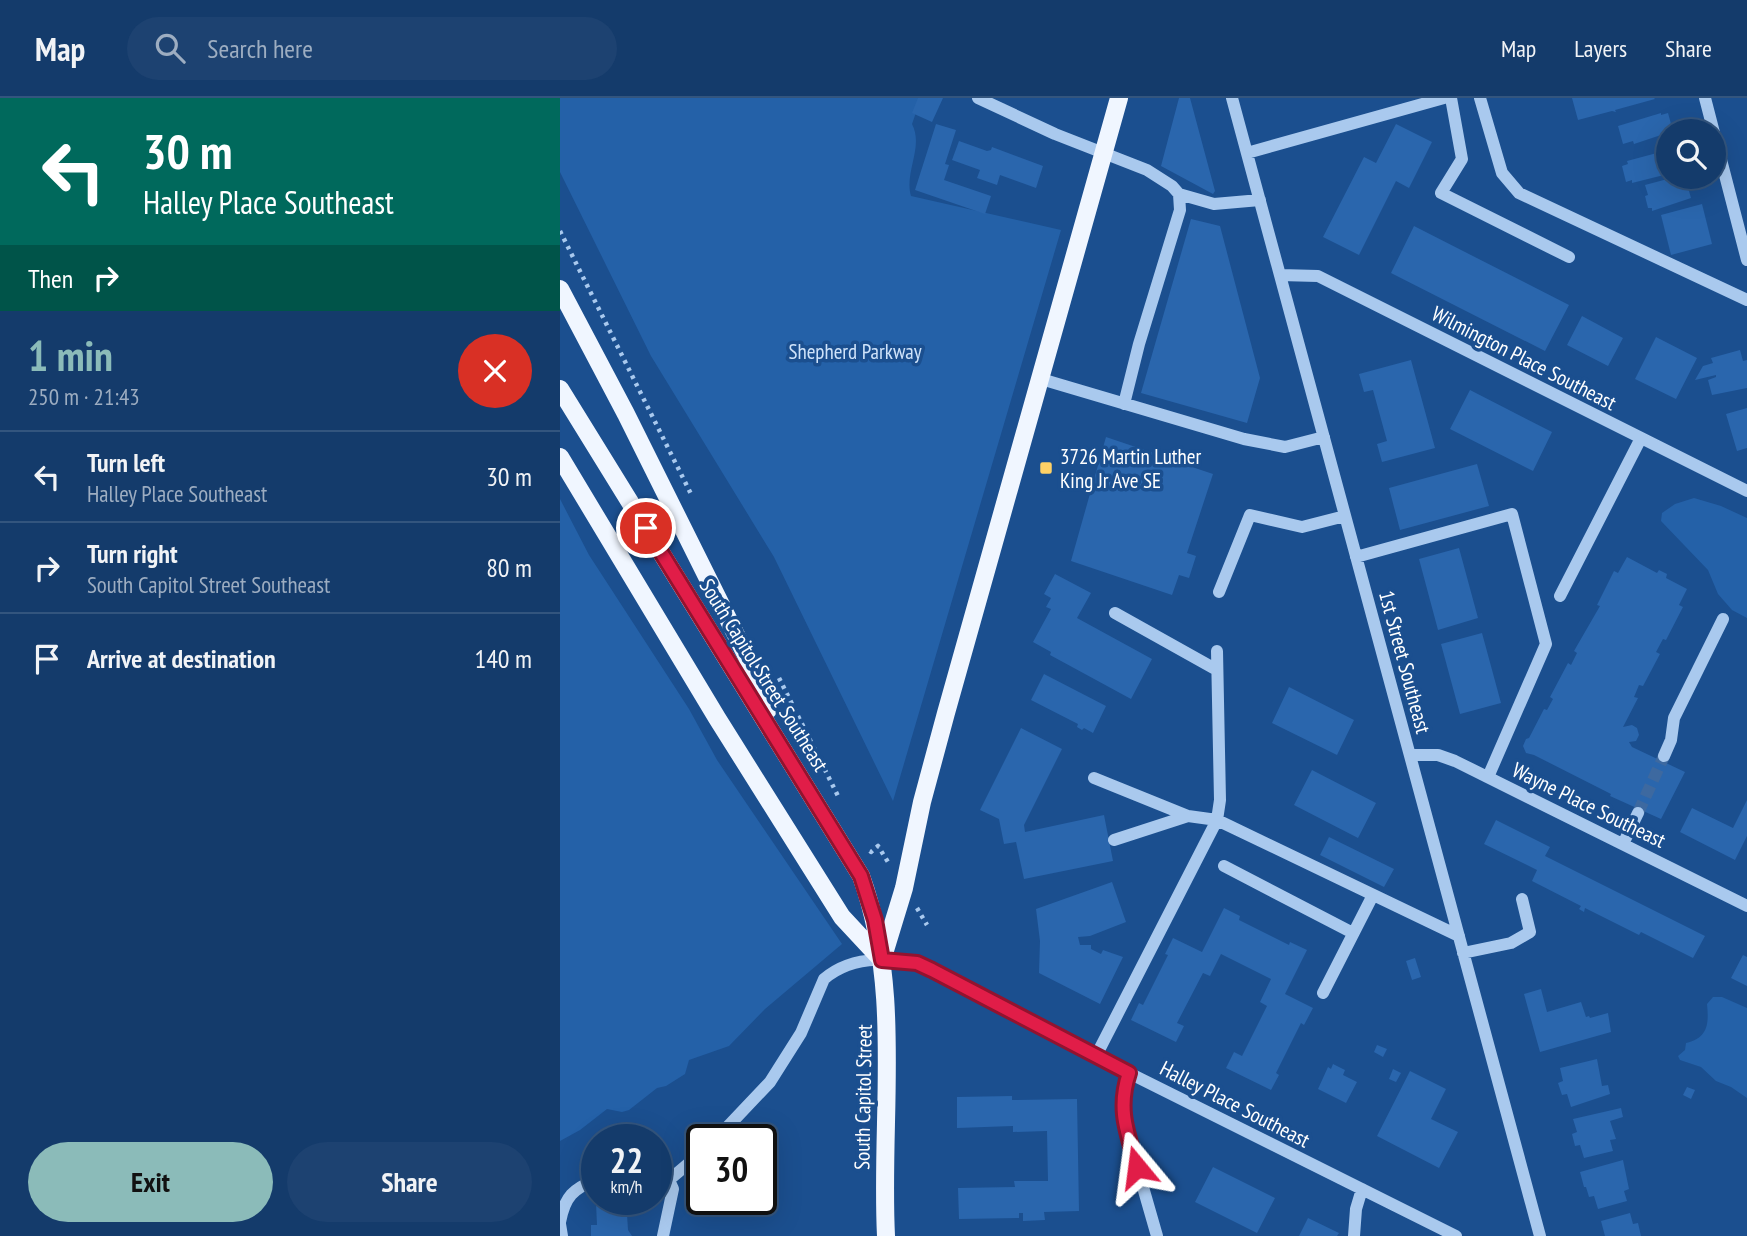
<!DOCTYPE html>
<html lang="en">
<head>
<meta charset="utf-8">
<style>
  body { margin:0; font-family:"PT Sans Narrow",sans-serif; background:#1d4271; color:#f1f3f6; height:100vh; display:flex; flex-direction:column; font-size:26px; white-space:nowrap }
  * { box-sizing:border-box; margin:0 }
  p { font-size:23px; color:#9dadc1 }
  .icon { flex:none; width:38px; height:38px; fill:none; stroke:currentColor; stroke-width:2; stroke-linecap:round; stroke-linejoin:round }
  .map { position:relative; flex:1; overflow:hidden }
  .side { display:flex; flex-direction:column; background:#143b6b; width:560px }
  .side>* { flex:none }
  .banner { background:#00695c; color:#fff; overflow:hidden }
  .buttons { position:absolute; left:1096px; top:21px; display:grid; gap:14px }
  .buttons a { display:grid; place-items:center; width:70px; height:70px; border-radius:50%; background:#143b6b; box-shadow:0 7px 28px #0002,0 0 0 2px #33557e; font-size:35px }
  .speed { position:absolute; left:21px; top:1026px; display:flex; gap:14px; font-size:35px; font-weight:700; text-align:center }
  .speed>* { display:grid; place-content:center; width:91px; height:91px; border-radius:50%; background:#143b6b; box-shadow:0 7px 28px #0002,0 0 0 2px #33557e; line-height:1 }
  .speed small { font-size:18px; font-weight:400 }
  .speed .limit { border:4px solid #111; border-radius:10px; background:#fff; color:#111 }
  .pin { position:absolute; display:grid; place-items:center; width:60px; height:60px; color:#fff; margin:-30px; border:4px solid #fff; border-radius:50%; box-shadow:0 2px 7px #0007 }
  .me { position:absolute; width:77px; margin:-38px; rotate:344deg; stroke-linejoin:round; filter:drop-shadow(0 0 5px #0008) }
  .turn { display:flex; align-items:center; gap:24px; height:147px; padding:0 28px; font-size:32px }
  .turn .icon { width:91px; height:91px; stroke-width:2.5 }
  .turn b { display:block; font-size:49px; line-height:60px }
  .then { display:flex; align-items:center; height:66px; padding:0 28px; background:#0003; gap:14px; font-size:26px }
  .round { display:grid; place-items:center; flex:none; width:74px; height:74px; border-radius:37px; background:#1d4271 }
  .summary { display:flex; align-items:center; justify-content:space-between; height:119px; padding:0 28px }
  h1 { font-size:42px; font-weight:700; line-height:52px; color:#8bbbb9 }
  .cta { display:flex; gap:14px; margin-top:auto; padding:14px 28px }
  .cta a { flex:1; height:80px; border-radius:42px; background:#8bbbb9; color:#111; font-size:28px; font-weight:700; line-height:80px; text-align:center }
  .cta a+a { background:#1d4271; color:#f1f3f6 }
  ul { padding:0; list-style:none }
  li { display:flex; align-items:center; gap:21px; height:91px; padding:0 28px; border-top:2px solid #33557e }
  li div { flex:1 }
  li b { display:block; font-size:26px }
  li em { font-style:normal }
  header { display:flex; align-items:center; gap:42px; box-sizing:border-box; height:98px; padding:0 35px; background:#143b6b; border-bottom:2px solid #33557e }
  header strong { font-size:33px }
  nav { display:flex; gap:38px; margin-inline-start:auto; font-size:24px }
  .search { width:490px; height:63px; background:#1d4271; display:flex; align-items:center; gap:18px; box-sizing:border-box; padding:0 24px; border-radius:38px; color:#9dadc1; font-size:26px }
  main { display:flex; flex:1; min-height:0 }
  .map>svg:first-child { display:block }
  .green { fill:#2461a8 }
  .building { fill:#2a66ad }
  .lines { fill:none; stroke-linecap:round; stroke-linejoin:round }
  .minor-tunnel { stroke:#3d69a0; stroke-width:12; stroke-dasharray:12 6; stroke-linecap:butt }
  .path { stroke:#a9c9ee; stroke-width:4.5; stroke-dasharray:3.5 5; stroke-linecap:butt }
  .minor { stroke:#a9c9ee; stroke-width:12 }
  .major { stroke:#f0f6ff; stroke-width:18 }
  .route-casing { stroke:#92132f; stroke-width:18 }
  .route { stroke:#e11d48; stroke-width:12 }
  .poi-dot { fill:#ffd166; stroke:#1b4f8f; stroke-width:2.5 }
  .labels { text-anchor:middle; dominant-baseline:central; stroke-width:7; stroke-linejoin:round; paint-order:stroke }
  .park-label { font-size:21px; fill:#cfe3fa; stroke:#1b4f8f }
  .street-label { font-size:21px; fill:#fff; stroke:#1b4f8f }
  .poi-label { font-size:21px; fill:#fff; stroke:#1b4f8f; text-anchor:start }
</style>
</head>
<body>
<header>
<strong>Map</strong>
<div class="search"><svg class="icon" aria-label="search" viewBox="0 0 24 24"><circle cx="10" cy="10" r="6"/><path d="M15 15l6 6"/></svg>Search here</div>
<nav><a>Map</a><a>Layers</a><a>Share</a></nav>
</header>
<main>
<section class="side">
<div class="banner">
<div class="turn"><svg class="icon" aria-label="left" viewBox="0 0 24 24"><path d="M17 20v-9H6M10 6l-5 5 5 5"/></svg><div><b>30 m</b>Halley Place Southeast</div></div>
<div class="then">Then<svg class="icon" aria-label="right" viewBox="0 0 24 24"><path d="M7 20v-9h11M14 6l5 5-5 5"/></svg></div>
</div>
<div class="summary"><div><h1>1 min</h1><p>250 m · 21:43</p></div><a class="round" style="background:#d93025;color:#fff"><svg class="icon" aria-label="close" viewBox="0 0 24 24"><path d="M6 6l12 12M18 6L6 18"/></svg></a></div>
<ul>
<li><svg class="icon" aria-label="left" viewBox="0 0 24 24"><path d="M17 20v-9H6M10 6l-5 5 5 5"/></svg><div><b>Turn left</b><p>Halley Place Southeast</p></div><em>30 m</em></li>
<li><svg class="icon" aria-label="right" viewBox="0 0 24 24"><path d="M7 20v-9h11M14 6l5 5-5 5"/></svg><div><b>Turn right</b><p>South Capitol Street Southeast</p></div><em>80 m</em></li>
<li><svg class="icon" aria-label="arrive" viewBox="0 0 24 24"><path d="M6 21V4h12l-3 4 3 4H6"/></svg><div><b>Arrive at destination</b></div><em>140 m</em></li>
</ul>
<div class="cta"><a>Exit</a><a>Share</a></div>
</section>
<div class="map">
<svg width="1187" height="1138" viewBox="0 0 1187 1138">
  <rect width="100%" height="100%" fill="#1b4f8f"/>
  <path class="green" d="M 0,0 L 361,0 L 352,26 C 364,49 344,74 351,98 L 501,132 L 333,703 L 214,459 L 91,258 L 0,74 Z
    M 1134,400 L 1161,408 L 1187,420 L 1187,520 L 1172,512 L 1158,496 L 1148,472 L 1101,423 L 1102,415 L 1115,406 Z
    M 0,401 L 29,457 L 129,611 L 157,662 L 282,846 L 205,911 L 169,948 L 129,962 L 125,976 L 106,988 L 97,990 L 69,1012 L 62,1014 L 47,1011 L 20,1032 L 0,1043 Z
    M 1153,899 L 1162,899 L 1187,910 L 1187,1000 L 1171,989 L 1156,983 L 1141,969 L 1120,962 L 1118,958 L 1125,952 L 1126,945 C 1148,940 1149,926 1147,906 Z"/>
  <path class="building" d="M 358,0 L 383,0 L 372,24 L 352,15 Z
    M 619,0 L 630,0 L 655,93 L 653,96 L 601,68 Z
    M 1012,0 L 1094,0 L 1095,1 L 1055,12 L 1056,14 L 1052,13 L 1018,22 Z
    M 1101,15 L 1101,17 L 1108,15 L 1113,33 L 1074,46 L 1073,43 L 1063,46 L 1058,28 Z
    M 376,26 L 396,32 L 385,66 L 389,67 L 384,82 L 431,98 L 425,116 L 355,92 Z
    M 836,26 L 872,44 L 849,90 L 836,83 L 799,157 L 763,139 L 804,59 L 816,65 Z
    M 399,43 L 427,53 L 431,52 L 432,49 L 483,68 L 476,90 L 440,77 L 437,87 L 417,80 L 420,72 L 392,62 Z
    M 1108,52 L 1108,76 L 1072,85 L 1072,82 L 1066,84 L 1062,68 L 1068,66 L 1067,63 Z
    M 1115,79 L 1125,79 L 1131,100 L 1092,113 L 1092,110 L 1088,110 L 1085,98 L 1088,97 L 1085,87 Z
    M 1142,106 L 1152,146 L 1111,157 L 1101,117 Z
    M 631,121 L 660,128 L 700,280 L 687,325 L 581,295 Z
    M 854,128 L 1009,207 L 985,253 L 831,175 Z
    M 1022,218 L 1063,240 L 1048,268 L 1007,247 Z
    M 1096,239 L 1137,260 L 1116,301 L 1075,281 Z
    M 1180,252 L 1183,263 L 1187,262 L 1187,290 L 1152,297 L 1148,282 L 1156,279 L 1156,277 L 1135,282 L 1143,268 L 1153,265 L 1151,260 Z
    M 851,262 L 875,350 L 822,364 L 817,346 L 827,343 L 813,292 L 804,294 L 799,276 Z
    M 910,292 L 992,334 L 973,373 L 890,331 Z
    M 1187,310 L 1187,350 L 1177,353 L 1166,316 Z
    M 546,339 L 626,366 L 628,362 L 634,364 L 632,369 L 653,376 L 627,455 L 636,458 L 629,480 L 619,477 L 612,497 L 511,463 Z
    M 917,366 L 929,408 L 840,432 L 829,390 Z
    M 899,450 L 918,520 L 878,532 L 859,461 Z
    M 1067,459 L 1097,475 L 1099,472 L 1107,476 L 1106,480 L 1127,491 L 1119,507 L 1123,509 L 1106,542 L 1103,541 L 1096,554 L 1100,556 L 1083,588 L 1079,587 L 1074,599 L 1078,600 L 1063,629 L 1072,627 L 1077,630 L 1079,637 L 1076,643 L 1069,644 L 1072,649 L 1125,674 L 1101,721 L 1050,698 L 1051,696 L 974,657 L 966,655 L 963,648 L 966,641 L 969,640 L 984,611 L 987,612 L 993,601 L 990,599 L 1008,565 L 1011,567 L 1017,555 L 1014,553 L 1040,508 L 1037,507 L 1054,473 L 1058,475 Z
    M 495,476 L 531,495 L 517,520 L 592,561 L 571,601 L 490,557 L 491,554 L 473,544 L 491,511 L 486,509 L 491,500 L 484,496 Z
    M 922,535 L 941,605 L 900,616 L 881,546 Z
    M 484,576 L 546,608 L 533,635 L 524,630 L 522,632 L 517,629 L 518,626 L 471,602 Z
    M 729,589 L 794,622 L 777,657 L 712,625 Z
    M 461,630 L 502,651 L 464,727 L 465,734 L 544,717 L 553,763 L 464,781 L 456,744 L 444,746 L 439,721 L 420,712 Z
    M 752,672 L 816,705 L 798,740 L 734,707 Z
    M 1187,702 L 1187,738 L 1175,762 L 1120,734 L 1132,710 L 1173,730 Z
    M 936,722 L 990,749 L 985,758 L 1145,838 L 1133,860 L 1081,834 L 1079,837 L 1025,810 L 1024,814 L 1019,811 L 1021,808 L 972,783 L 977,772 L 924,746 Z
    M 769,739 L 834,771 L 824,789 L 760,757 Z
    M 552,784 L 566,824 L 530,838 L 518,839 L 520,847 L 531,847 L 531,851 L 541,856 L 543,852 L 563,859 L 540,906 L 479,875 L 480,843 L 476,811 Z
    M 664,810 L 680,818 L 679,822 L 729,847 L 730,844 L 747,852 L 725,896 L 753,910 L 744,927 L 741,925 L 716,975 L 719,977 L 711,992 L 666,970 L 674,954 L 682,958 L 707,908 L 700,904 L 711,881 L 661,856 L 650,878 L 643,875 L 617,925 L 624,928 L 616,944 L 571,922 L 579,905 L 583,907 L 608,857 L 605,856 L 613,840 L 642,854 Z
    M 1183,857 L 1187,859 L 1187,888 L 1171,880 Z
    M 855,860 L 861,879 L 852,882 L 846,863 Z
    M 981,891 L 987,914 L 1021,904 L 1026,919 L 1029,918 L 1030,920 L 1048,915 L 1051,934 L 980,954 L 964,896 Z
    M 817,947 L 827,951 L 823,959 L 814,954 Z
    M 1037,961 L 1042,988 L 1048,987 L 1050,996 L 1011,1009 L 1007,996 L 1002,997 L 998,985 L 1003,983 L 1000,970 Z
    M 773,966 L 785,972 L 783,977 L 797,984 L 786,1005 L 758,991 L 768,969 L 771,971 Z
    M 833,971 L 841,975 L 836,984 L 829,981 Z
    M 850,973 L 886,991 L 871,1021 L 898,1034 L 879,1070 L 817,1038 Z
    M 1127,989 L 1135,992 L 1131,1001 L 1123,997 Z
    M 452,998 L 452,1002 L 517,1001 L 519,1113 L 484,1114 L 485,1122 L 463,1123 L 463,1115 L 459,1115 L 459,1120 L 399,1121 L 398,1090 L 455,1089 L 454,1083 L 488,1083 L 487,1033 L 453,1034 L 453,1028 L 397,1030 L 397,999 Z
    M 1061,1010 L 1063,1019 L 1050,1023 L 1056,1041 L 1050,1042 L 1053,1053 L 1024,1060 L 1020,1047 L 1015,1048 L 1012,1036 L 1017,1034 L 1013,1021 Z
    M 1063,1062 L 1069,1091 L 1064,1093 L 1067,1103 L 1038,1111 L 1034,1098 L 1029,1099 L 1026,1089 L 1024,1089 L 1020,1074 Z
    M 653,1069 L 715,1100 L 697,1135 L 635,1104 Z
    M 36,1105 L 60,1105 L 60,1115 L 67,1116 L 68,1132 L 72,1138 L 31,1138 L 31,1127 L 37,1127 Z
    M 1070,1115 L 1073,1126 L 1078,1125 L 1081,1138 L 1045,1138 L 1041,1123 Z
    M 748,1120 L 779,1135 L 777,1138 L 739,1138 Z"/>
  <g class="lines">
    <path class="minor-tunnel" d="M 1078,715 L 1104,658"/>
    <path class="path" d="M 0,133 L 132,398
      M 219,580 L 279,700
      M 310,753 L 311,754 L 318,748 L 328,764
      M 357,810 L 367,827"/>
    <path class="minor" d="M 418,0 L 495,36 L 587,72 L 612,88 L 619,96 L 620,112 L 579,246 L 564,306
      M 672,0 L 980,1138
      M 891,0 L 902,61 L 881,95 L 1009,159
      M 920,0 L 942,75 L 959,95 L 1187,202
      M 1145,0 L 1187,162
      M 687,55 L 884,0
      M 619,96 L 654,106 L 700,102
      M 720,177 L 758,178 L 1187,393
      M 481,281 L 684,341 L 725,349 L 764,339
      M 796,459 L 952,416 L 986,546 L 928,679
      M 659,494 L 690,417 L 742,429 L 785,418
      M 1000,498 L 1081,340
      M 555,515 L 657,572
      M 850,657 L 878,657 L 895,663 L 1187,808
      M 1104,658 L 1111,642 L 1114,620 L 1163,521
      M 534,680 L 628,718 L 657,722 L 660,702 L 657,553
      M 554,742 L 628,718
      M 1063,746 L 1078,715
      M 664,768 L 793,835
      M 903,855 L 951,845 L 970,834 L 962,801
      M 763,895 L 813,797
      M 536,958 L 657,722 L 899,838
      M 569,975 L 563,996 L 564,1023 L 597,1138
      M 156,1041 L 210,984 L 241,935 L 264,881 C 293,856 339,858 372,872 L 569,975 L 896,1138
      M 109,1082 L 142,1054
      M 0,1124 C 5,1098 13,1091 37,1081
      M 0,1126 L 2,1138
      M 103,1138 L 113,1091 L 109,1082
      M 794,1138 L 796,1111 L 802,1091"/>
    <path class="major" d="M 0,191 L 66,316 L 187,559 L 208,612
      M 0,291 L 301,778 C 343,894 320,1018 326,1138
      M 0,359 L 157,620 L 282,819 L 322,862
      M 322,862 L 344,790 L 362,704 L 386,615 L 559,0"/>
  </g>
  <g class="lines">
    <g class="route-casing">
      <path id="route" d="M 86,430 L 301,778 L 315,822 L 322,862 L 357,865 L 372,872 L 569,975 C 557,1011 567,1034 577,1069"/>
    </g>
    <use href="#route" class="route"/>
  </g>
  <rect class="poi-dot" x="479" y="363" width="14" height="14" rx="3.5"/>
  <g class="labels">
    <g class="park-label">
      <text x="295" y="253">Shepherd Parkway</text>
    </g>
    <g class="street-label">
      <text transform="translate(964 260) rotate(27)">Wilmington Place Southeast</text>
      <text transform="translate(845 564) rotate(75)">1st Street Southeast</text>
      <text transform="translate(204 577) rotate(58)">South Capitol Street Southeast</text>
      <text transform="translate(1029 707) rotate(26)">Wayne Place Southeast</text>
      <text transform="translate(303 999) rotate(-89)">South Capitol Street</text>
      <text transform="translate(675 1006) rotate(27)">Halley Place Southeast</text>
    </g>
    <g class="poi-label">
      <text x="500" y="358">3726 Martin Luther<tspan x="500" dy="24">King Jr Ave SE</tspan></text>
    </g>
  </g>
</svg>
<div class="buttons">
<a><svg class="icon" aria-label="search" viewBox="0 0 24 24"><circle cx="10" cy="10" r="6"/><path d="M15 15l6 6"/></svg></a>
</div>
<div class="speed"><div>22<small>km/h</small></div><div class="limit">30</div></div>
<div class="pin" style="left:86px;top:430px;background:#d93025"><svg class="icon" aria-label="arrive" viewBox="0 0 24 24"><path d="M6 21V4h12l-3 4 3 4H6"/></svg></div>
<svg class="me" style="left:577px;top:1069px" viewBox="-20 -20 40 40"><path d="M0-17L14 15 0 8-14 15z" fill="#e11d48" stroke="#fff" stroke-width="4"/></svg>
</div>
</main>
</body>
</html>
